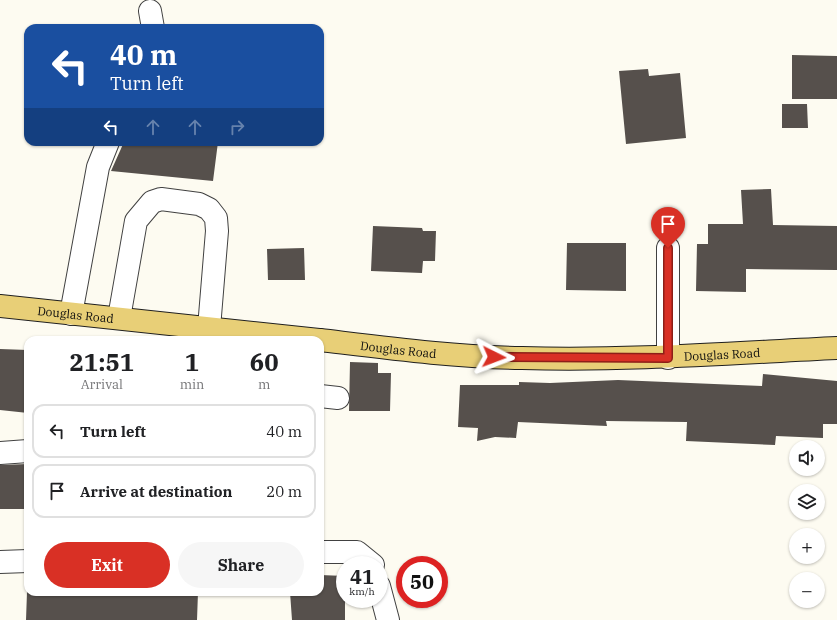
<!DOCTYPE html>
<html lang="en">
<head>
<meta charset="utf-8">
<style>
  body { margin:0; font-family:"IBM Plex Serif",serif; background:#f6f6f6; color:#202124; height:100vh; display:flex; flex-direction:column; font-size:15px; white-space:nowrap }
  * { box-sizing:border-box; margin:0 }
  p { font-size:13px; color:#757577 }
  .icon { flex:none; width:22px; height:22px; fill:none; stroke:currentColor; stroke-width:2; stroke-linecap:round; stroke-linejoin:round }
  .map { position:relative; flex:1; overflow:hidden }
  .drawer { position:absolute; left:24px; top:336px; width:300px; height:260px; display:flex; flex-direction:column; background:#fff; border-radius:12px; box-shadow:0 1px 3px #0004 }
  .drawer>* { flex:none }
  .hud { position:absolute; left:24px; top:24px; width:300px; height:122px; border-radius:12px; box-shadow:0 1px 3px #0004; background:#1a4fa0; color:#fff; overflow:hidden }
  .fabs { position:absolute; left:789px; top:440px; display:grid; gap:8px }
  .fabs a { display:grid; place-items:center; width:36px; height:36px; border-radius:50%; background:#fff; box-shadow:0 1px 3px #0004; font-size:20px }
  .speed { position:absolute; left:336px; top:556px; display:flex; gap:8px; font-size:20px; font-weight:700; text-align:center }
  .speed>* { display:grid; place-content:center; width:52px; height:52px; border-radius:50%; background:#fff; box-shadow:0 1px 3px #0004; line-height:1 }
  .speed small { font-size:10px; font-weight:400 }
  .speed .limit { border:6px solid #d22; background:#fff; color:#111 }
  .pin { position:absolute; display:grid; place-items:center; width:34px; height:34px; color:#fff; margin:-41px -17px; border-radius:50% 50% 50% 0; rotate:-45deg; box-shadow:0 0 4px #0007 }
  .pin .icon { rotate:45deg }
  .me { position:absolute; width:44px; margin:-22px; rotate:93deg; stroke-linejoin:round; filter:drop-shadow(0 0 3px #0008) }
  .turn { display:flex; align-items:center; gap:14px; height:84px; padding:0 20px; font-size:18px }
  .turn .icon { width:52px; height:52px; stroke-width:2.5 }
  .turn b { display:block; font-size:28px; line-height:34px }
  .lanes { display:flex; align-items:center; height:38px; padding:0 20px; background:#0003; justify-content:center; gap:20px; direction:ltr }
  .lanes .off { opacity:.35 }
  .eta { display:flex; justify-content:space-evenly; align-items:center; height:68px; text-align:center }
  .eta b { font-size:24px; font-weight:700; line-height:28px }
  .button { display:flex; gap:8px; margin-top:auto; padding:8px 20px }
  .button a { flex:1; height:46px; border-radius:24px; background:#d93025; color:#fff; font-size:16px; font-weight:700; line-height:46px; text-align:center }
  .button a+a { background:#f6f6f6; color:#202124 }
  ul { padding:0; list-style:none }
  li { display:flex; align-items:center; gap:12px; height:54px; margin:0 8px 6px; padding:0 12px; border:2px solid #e0e0e0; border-radius:12px }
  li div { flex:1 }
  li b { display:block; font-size:15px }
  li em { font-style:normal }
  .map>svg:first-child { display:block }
  .building { fill:#56504c }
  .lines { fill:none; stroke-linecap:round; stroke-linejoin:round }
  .minor-casing { stroke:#414141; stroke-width:24 }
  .major-casing { stroke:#1f1f1f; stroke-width:24 }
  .minor { stroke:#fff; stroke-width:22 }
  .major { stroke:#e8cf77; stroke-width:22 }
  .route-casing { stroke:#8d1f18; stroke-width:10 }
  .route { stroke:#d93025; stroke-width:7 }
  .labels { text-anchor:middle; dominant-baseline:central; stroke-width:4; stroke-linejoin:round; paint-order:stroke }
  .street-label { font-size:12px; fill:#0e0e0e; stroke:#fff }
</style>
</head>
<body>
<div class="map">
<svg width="837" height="620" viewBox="0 0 837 620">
  <rect width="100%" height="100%" fill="#fdfbf1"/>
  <path class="building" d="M 792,55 L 837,56 L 837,99 L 792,99 Z
    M 648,69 L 649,76 L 680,73 L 686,138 L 626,144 L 619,71 Z
    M 782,104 L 807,104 L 808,128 L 782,128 Z
    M 124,142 L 218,142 L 213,181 L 111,171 Z
    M 771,189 L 773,225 L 837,226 L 837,270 L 746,269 L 746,292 L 696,291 L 697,244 L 708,244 L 708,224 L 743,224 L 741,190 Z
    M 373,226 L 422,228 L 423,231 L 436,231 L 435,261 L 423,261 L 422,273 L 371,271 Z
    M 567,243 L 626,243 L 626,291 L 566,290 Z
    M 304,248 L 305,280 L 268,280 L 267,249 Z
    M 0,349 L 28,350 L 28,413 L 0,410 Z
    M 350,362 L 378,363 L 378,373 L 391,373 L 390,411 L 349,411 Z
    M 763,374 L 837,381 L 837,424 L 823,424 L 823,438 L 776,436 L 775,445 L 686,441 L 687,422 L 606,421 L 607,426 L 518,422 L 516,438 L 495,437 L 477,441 L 478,428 L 458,427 L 460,385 L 519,385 L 519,382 L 550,383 L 618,380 L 762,386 Z
    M 28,464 L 28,509 L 0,509 L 0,465 Z
    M 320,575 L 345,576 L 345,620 L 292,620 L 290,592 L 320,592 Z
    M 27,592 L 198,592 L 197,620 L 26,620 Z"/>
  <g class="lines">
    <g class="minor-casing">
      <path id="minor" d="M 150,11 L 153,28
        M 71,314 L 98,167 L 108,142
        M 119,318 L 136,221 L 152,202 L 161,199 L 199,204 L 209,209 L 216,218 L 217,231 L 209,328
        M 668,358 L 668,248
        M 320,396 L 338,398
        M 0,453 L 28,451
        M 320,552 L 357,552 L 373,565
        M 0,562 L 28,561
        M 379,586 L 388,620"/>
    </g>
    <g class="major-casing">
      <g id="major">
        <path id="s1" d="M 0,306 L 319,340"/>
        <path id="s2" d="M 320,340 C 387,348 454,357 522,358 C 627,361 732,353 837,348"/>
      </g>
    </g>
    <use href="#minor" class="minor"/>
    <use href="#major" class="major"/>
  </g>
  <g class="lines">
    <g class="route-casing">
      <path id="route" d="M 494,357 L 668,358 L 668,248"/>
    </g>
    <use href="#route" class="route"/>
  </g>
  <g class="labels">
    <g class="street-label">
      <text stroke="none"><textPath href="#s1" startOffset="76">Douglas Road</textPath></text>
      <text stroke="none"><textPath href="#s2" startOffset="79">Douglas Road</textPath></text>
      <text stroke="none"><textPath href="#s2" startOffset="403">Douglas Road</textPath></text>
    </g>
  </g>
</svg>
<div class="fabs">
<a><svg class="icon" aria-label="sound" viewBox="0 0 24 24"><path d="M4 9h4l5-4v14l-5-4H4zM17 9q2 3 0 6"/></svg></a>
<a><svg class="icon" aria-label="layers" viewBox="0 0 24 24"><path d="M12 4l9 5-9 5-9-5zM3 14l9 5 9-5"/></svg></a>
<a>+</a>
<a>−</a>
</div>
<div class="speed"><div>41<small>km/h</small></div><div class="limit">50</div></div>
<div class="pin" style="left:668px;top:248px;background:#d93025"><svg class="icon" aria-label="arrive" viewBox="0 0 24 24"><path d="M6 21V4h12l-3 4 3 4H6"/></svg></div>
<svg class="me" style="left:494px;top:357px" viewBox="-20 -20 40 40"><path d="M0-17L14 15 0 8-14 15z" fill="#d93025" stroke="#fff" stroke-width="4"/></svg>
<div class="hud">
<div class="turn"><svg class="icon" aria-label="left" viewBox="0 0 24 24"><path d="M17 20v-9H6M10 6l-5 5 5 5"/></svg><div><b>40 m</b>Turn left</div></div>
<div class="lanes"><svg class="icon" aria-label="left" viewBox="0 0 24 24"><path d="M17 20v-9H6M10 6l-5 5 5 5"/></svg><svg class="icon off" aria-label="ahead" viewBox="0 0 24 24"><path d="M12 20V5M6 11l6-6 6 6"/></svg><svg class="icon off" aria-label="ahead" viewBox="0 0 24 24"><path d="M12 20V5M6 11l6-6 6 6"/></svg><svg class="icon off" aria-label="right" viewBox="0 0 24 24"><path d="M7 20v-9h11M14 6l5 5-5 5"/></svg></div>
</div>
<section class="drawer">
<div class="eta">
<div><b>21:51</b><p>Arrival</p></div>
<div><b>1</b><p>min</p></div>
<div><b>60</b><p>m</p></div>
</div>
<ul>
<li><svg class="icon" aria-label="left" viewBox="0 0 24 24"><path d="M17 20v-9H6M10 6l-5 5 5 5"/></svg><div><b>Turn left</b></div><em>40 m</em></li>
<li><svg class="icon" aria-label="arrive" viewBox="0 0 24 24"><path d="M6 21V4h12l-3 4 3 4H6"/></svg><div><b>Arrive at destination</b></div><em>20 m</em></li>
</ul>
<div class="button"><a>Exit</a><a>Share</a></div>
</section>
</div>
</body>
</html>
